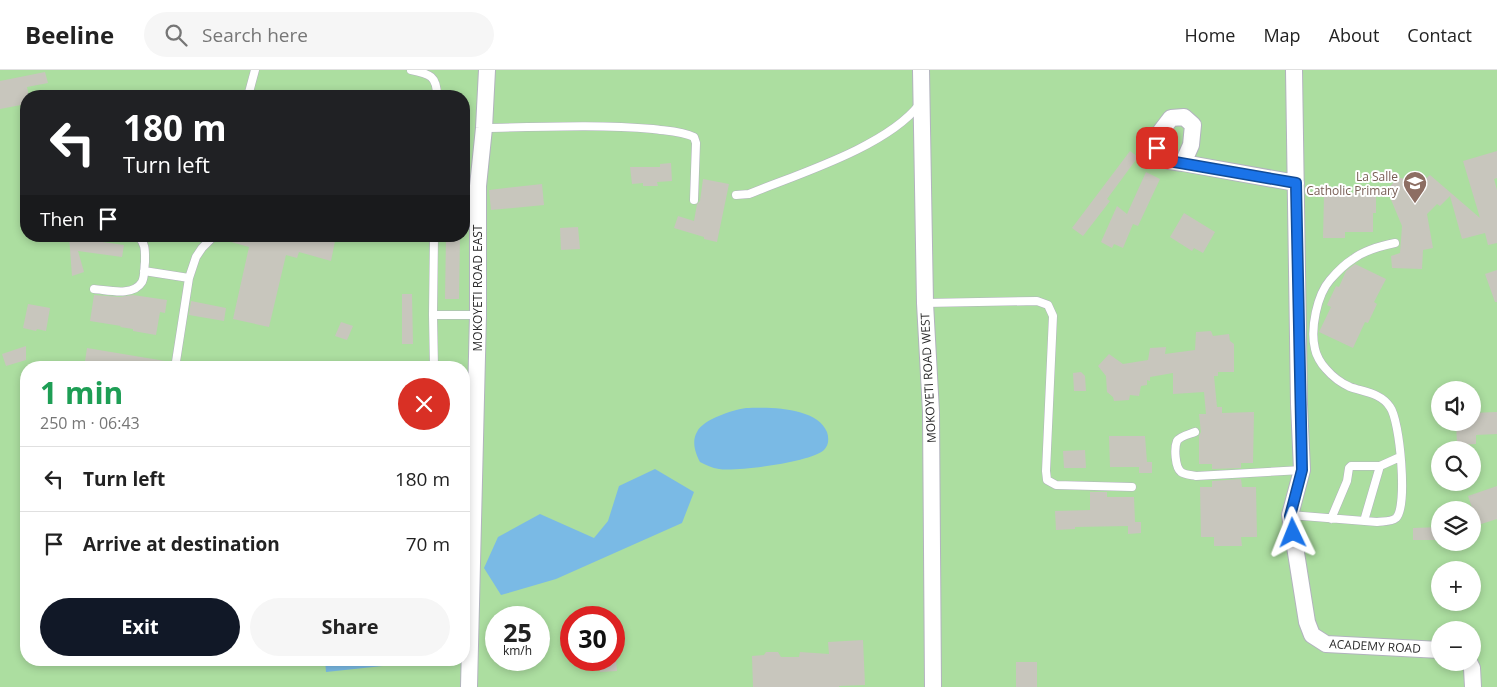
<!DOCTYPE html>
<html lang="en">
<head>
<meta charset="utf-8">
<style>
  body { margin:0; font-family:"Open Sans",sans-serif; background:#f6f6f6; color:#222; height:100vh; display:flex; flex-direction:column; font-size:19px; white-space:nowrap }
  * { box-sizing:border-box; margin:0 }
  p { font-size:16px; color:#767676 }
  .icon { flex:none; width:28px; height:28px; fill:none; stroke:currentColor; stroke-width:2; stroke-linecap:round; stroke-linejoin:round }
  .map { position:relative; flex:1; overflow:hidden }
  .details { position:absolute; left:20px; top:291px; width:450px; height:305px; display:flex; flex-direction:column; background:#fff; border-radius:20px; box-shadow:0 2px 8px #0003 }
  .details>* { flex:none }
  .guide { position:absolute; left:20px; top:20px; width:450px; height:152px; border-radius:20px; box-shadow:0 2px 8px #0003; background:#202124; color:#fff; overflow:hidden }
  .tools { position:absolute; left:1431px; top:311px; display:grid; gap:10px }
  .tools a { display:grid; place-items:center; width:50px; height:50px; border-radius:50%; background:#fff; box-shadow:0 2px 8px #0003; font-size:25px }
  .speed { position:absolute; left:485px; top:536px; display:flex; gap:10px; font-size:25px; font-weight:700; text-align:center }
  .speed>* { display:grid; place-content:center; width:65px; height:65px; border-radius:50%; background:#fff; box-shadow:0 2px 8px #0003; line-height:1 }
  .speed small { font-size:12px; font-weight:400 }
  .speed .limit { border:8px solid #d22; background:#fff; color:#111 }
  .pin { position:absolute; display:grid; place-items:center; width:42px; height:42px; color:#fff; margin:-21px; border-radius:10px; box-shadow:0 2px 8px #0006 }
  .me { position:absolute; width:55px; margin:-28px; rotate:358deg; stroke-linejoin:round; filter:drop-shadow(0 0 4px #0008) }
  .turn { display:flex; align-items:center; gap:18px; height:105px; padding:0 20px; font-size:22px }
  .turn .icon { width:65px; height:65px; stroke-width:2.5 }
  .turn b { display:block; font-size:35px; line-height:42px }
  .then { display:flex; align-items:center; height:48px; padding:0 20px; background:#0003; gap:10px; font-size:19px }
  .round { display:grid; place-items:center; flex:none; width:52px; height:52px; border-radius:26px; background:#f6f6f6 }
  .overview { display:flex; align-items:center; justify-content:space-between; height:85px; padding:0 20px }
  h1 { font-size:30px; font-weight:700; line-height:38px; color:#1e9e55 }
  .cta { display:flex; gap:10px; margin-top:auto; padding:10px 20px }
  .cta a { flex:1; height:58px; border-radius:30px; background:#111827; color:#fff; font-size:20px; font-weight:700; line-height:58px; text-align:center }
  .cta a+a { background:#f6f6f6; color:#222 }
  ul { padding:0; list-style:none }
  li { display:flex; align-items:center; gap:15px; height:65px; padding:0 20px; border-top:1px solid #e0e0e0 }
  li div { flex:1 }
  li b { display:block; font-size:19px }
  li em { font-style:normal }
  header { display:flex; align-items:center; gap:30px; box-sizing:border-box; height:70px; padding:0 25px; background:#fff; border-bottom:1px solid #e0e0e0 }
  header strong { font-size:24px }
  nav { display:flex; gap:28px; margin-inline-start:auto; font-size:18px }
  .search { width:350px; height:45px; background:#f6f6f6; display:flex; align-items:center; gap:12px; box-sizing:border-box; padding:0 18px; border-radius:28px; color:#767676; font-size:19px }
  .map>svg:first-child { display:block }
  .green { fill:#acdea0; fill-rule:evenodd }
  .water { fill:#7abae5 }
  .building { fill:#c8c6bd }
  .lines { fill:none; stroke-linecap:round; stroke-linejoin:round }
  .lane-casing { stroke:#b2b3be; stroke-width:9 }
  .street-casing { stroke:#b2b3be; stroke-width:18 }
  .lane { stroke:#fff; stroke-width:8 }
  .street { stroke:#fff; stroke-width:16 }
  .route-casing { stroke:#114b97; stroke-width:12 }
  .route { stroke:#1a73e8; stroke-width:9 }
  .labels { text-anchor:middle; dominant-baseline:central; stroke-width:4; stroke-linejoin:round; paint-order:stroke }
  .education-label { font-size:12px; fill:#785e54; stroke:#fff; text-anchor:end }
  .street-label { font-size:12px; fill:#2b2b2b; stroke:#fff }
</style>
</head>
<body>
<header>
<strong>Beeline</strong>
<div class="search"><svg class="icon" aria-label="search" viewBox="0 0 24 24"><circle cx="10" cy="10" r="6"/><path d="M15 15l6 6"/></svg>Search here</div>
<nav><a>Home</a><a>Map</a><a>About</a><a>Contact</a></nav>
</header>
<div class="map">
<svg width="1497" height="617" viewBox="0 0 1497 617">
  <rect width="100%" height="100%" fill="#ece8df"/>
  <path class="green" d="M 0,0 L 1497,0 L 1497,617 L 0,617 ZM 26,26 L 464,26 L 464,166 L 26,166 ZM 26,298 L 464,298 L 464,590 L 26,590 ZM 1440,320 L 1472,320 L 1472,352 L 1440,352 ZM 1440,380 L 1472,380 L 1472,412 L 1440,412 ZM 1440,440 L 1472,440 L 1472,472 L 1440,472 ZM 1440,500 L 1472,500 L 1472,532 L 1440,532 ZM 496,548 L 539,548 L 539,590 L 496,590 ZM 571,548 L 614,548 L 614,590 L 571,590 ZM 1440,560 L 1472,560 L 1472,592 L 1440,592 Z"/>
  <path class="water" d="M 746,338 C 769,337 817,337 827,362 C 829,368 829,375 824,380 C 812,392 736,402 719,399 C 712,398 706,395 700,392 C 696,384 691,372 697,362 C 703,349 733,340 746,338 Z
    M 655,399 L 694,422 L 682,453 L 556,509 L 501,525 L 484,498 L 498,467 L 540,444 L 594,468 L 608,451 L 619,416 Z
    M 325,590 L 439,590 L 326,602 Z"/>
  <path class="building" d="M 45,2 L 48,13 L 27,17 L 29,26 L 26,26 L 26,34 L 0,39 L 0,11 Z
    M 1130,81 L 1138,87 L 1107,129 L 1110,131 L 1083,166 L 1072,158 Z
    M 1497,81 L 1497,108 L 1494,109 L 1497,120 L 1497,173 L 1488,175 L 1485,163 L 1462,169 L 1450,126 L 1440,136 L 1437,134 L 1427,144 L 1433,178 L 1423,180 L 1422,199 L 1392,198 L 1391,186 L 1400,183 L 1402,156 L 1387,120 L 1397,108 L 1402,108 L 1414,119 L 1430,105 L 1480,148 L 1463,91 Z
    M 671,93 L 672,111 L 657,112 L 658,116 L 643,116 L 643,113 L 632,114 L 630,97 L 660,97 L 660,94 Z
    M 1146,102 L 1160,109 L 1138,156 L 1133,154 L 1123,178 L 1114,174 L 1112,178 L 1101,172 L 1117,136 L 1127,144 Z
    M 703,109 L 729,114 L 717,172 L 704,169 L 704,167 L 674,158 L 678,146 L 694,151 L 697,134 L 700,131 Z
    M 542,114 L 544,135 L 491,140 L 489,120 Z
    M 1349,123 L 1376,123 L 1376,143 L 1373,143 L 1373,162 L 1345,162 L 1345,168 L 1323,168 L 1324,125 L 1349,125 Z
    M 1184,143 L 1215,162 L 1203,183 L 1194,178 L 1192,181 L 1170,167 Z
    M 578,157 L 580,179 L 561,180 L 560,158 Z
    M 69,166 L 81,167 L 81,169 L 124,175 L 122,187 L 78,181 L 84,202 L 72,206 Z
    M 224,166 L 261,166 L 272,169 L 272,166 L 336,166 L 331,191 L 299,182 L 297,188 L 286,185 L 269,257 L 233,249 L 249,177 L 224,170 Z
    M 446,166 L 460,166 L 459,229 L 445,229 Z
    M 1355,194 L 1386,209 L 1374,232 L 1377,234 L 1368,253 L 1365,252 L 1353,278 L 1319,262 L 1331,237 L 1327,235 L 1336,216 L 1339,217 L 1346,201 Z
    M 1497,200 L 1497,232 L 1495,232 L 1485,204 Z
    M 402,224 L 412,224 L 413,274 L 402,274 Z
    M 94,225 L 120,227 L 133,225 L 167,230 L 165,243 L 160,242 L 156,265 L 133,261 L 133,259 L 120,257 L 121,256 L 90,251 Z
    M 191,231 L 226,238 L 224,251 L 189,245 Z
    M 28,234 L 50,238 L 46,261 L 37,259 L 36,261 L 23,258 Z
    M 341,252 L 353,256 L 347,270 L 335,266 Z
    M 1211,261 L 1213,266 L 1229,264 L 1230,271 L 1234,274 L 1234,302 L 1218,302 L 1218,306 L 1214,306 L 1217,337 L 1222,337 L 1222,343 L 1254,342 L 1253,393 L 1241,393 L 1241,398 L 1212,399 L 1212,394 L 1199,394 L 1199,366 L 1201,362 L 1199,344 L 1206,344 L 1204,322 L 1173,324 L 1173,303 L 1150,307 L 1150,311 L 1147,310 L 1147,315 L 1141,316 L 1139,326 L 1130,325 L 1129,330 L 1114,331 L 1113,327 L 1107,322 L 1106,306 L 1098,296 L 1109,284 L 1123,294 L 1148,290 L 1150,278 L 1166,277 L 1165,284 L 1195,280 L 1196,262 Z
    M 26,276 L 26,290 L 6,296 L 2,284 Z
    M 87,278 L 165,291 L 165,298 L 84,298 Z
    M 1081,302 L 1085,306 L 1086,321 L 1074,321 L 1073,303 Z
    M 1497,342 L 1497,364 L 1476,365 L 1476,374 L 1457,375 L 1456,352 L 1472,352 L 1472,343 Z
    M 1109,366 L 1145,366 L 1147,392 L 1152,392 L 1152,403 L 1139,403 L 1139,397 L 1110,397 Z
    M 1085,380 L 1086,398 L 1064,398 L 1063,381 Z
    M 1241,409 L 1242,417 L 1256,417 L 1257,467 L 1241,467 L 1242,476 L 1214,476 L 1214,467 L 1201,467 L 1200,417 L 1212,417 L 1212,411 Z
    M 1497,416 L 1497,449 L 1478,455 L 1468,426 Z
    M 1090,422 L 1107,422 L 1107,427 L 1134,427 L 1135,452 L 1141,452 L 1141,463 L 1128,464 L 1128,456 L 1075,457 L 1075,459 L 1056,460 L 1055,441 L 1090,440 Z
    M 1440,457 L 1440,470 L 1413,470 L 1413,458 Z
    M 863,570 L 865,615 L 839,616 L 839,617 L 753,617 L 752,586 L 764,585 L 766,582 L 778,582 L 781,587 L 799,587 L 800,582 L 829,584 L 828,572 Z
    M 616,590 L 617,601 L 600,602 L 599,591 Z
    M 1016,592 L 1037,592 L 1037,617 L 1016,617 Z"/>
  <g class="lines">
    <g class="lane-casing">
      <path id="lane" d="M 411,0 C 430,4 437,6 437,26
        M 248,26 L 255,0
        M 484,58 C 540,57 597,54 653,59 C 667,61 682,61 694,67 L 696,73 L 694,130
        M 736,125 L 749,124 C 798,104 886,77 919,35
        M 144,201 L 189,208
        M 94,219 C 108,220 133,227 142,212 C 145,206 144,198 145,192 C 145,181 146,174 138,166
        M 925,233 L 1037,231 L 1048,235 L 1053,246 L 1046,401 L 1047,410 L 1056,415 L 1132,417
        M 433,245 L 478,245
        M 175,298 L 189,208 L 196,187 L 202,178 L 214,166
        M 434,298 L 433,245 L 434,166
        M 1195,362 C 1190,364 1180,366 1177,371 C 1174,378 1175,397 1181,402 C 1185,405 1192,405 1196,406 L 1302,400
        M 1290,445 L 1377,452 C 1383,451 1391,452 1396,448 C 1408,437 1400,350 1390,337 C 1381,323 1364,322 1350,317 C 1341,313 1332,306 1326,299 C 1321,294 1316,285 1315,279 C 1310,259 1317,225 1330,210 C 1336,203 1345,194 1353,189 C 1365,180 1380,176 1395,173
        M 1331,449 L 1347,411 L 1349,398 L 1351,396 L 1380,396 L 1400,387
        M 1364,451 L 1380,396"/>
    </g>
    <g class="street-casing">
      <path id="street" d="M 921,0 L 925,233 L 931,342 L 933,617
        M 1294,0 L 1299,334 L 1302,400 L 1290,445 L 1307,552 L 1312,565 L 1326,574 L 1440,580
        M 1183,93 L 1191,75 L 1193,55 L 1184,47 L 1171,48 L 1161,61 L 1157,78 L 1169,91 L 1183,93 L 1296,113
        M 1469,592 L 1472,598 L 1473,617
        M 469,617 L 478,245 L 478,116 L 484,58 L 487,0"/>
    </g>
    <use href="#lane" class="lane"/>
    <use href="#street" class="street"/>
  </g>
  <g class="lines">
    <g class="route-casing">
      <path id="route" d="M 1157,78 L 1169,91 L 1296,113 L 1302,400 L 1290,446 L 1293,463"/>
    </g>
    <use href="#route" class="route"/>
  </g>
  <defs>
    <g id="school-pin" transform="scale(1.25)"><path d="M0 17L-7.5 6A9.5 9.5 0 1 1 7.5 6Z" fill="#8d6e63" stroke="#fff"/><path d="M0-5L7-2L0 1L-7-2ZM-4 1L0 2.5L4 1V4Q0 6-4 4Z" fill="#fff"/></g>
  </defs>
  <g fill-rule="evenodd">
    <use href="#school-pin" x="1415" y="113"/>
  </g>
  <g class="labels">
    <g class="education-label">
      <text x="1398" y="106">La Salle<tspan x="1398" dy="14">Catholic Primary</tspan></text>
    </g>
    <g class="street-label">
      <text transform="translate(477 218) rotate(-90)">MOKOYETI ROAD EAST</text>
      <text transform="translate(928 308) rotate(-93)">MOKOYETI ROAD WEST</text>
      <text transform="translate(1375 576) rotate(3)">ACADEMY ROAD</text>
    </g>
  </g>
</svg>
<div class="tools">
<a><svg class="icon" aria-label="sound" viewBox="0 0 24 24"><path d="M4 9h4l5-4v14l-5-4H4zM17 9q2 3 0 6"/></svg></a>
<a><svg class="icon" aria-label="search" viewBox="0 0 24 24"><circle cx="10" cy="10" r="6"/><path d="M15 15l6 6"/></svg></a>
<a><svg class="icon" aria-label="layers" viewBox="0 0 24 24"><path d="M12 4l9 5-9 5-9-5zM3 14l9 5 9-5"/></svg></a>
<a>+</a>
<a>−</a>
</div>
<div class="speed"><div>25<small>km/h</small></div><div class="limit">30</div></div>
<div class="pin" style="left:1157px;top:78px;background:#d93025"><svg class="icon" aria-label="arrive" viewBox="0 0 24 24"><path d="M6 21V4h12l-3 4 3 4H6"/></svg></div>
<svg class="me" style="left:1293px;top:463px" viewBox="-20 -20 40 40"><path d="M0-17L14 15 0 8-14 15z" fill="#1a73e8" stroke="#fff" stroke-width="4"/></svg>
<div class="guide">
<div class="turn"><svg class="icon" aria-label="left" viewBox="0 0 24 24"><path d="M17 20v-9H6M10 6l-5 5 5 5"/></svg><div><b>180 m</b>Turn left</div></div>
<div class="then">Then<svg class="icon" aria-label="arrive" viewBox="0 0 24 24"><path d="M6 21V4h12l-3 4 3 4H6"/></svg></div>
</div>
<section class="details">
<div class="overview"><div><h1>1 min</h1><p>250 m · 06:43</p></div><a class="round" style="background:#d93025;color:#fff"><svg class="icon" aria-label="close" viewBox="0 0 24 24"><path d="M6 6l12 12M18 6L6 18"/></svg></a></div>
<ul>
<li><svg class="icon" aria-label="left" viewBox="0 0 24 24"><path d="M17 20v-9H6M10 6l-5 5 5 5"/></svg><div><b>Turn left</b></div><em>180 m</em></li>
<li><svg class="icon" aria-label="arrive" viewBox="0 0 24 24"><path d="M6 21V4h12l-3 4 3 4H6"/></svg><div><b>Arrive at destination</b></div><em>70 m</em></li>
</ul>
<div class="cta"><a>Exit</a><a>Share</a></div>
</section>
</div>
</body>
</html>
